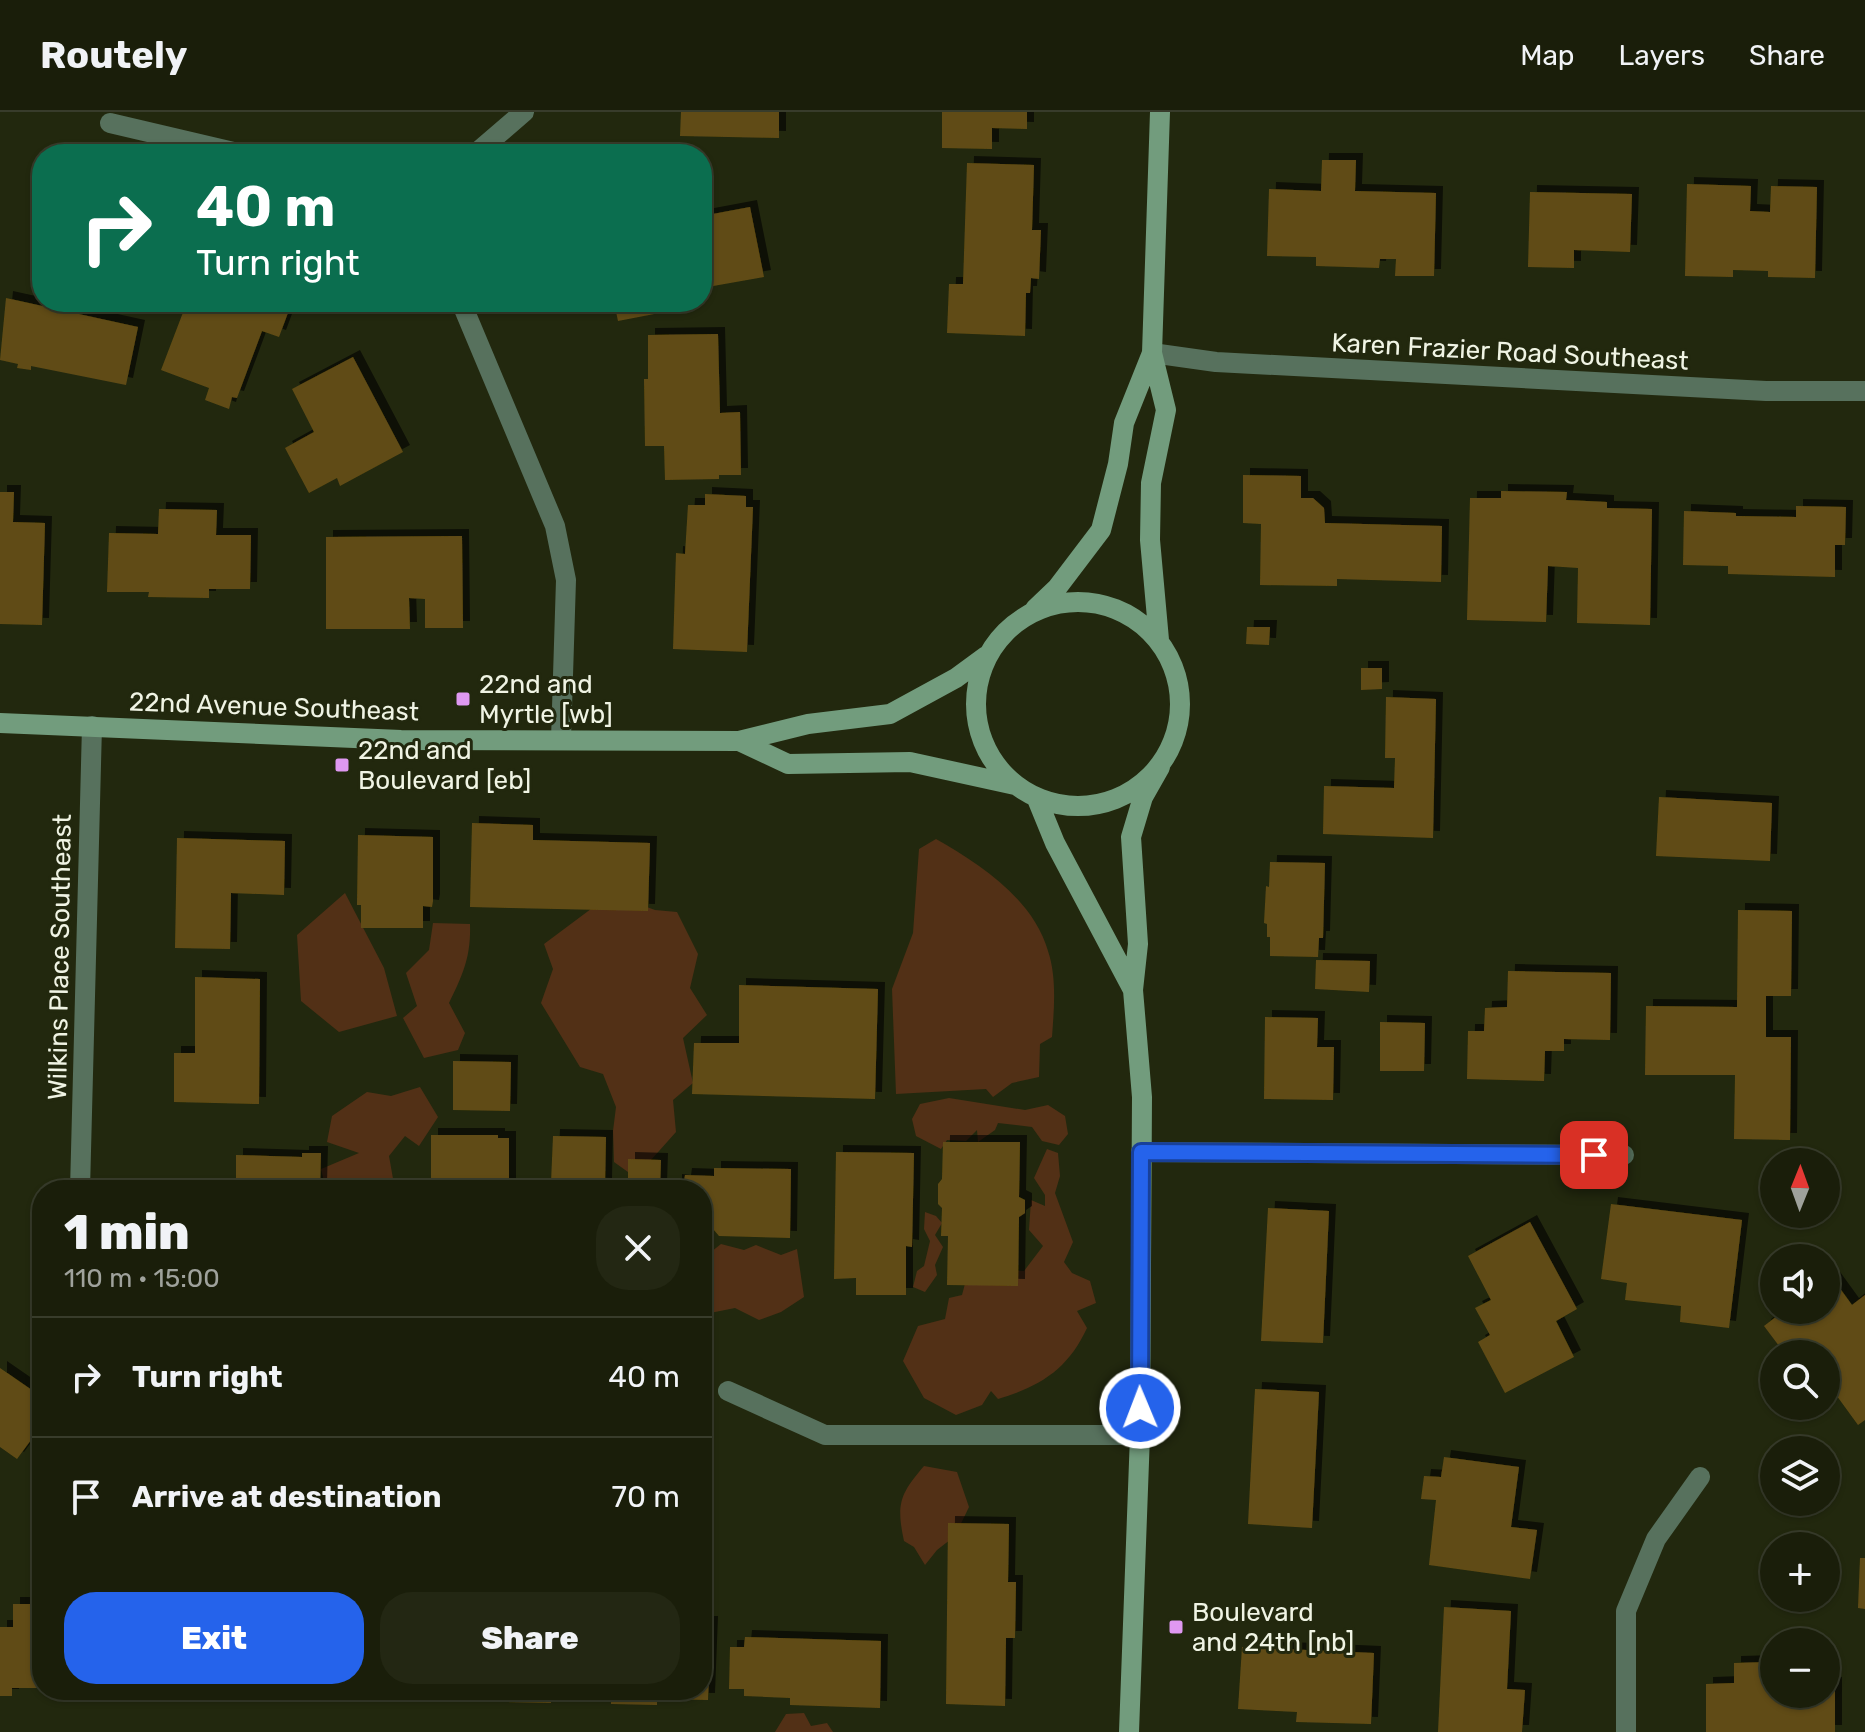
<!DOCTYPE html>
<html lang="en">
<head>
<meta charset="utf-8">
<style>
  body { margin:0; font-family:Rubik,sans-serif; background:#232713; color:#f1f3f6; height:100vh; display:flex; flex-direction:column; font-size:30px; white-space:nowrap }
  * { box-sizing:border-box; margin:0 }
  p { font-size:26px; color:#9fa29c }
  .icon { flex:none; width:44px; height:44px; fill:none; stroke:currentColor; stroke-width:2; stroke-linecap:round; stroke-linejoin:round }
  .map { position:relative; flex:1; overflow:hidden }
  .sheet { position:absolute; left:32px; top:1068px; width:680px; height:520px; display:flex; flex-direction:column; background:#1a1e0a; border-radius:32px; box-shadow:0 2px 6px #0004,0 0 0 2px #383c2b }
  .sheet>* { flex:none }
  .guide { position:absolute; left:32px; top:32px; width:680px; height:168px; border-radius:32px; box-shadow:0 2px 6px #0004,0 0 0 2px #383c2b; background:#0b6e4f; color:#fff; overflow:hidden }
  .needle { width:52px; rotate:1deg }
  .fabs { position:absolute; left:1760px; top:1036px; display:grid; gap:16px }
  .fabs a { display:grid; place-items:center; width:80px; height:80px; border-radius:50%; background:#1a1e0a; box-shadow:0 2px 6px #0004,0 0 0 2px #383c2b; font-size:40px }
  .pin { position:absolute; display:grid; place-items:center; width:68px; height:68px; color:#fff; margin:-34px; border-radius:16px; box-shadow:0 4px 12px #0006 }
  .me { position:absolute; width:88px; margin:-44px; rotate:359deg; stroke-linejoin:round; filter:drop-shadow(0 0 6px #0008) }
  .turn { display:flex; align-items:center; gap:28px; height:168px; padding:0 32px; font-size:36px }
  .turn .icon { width:104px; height:104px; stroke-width:2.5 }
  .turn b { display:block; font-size:56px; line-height:68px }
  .round { display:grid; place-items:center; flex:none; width:84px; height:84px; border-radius:32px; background:#232713 }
  .headline { display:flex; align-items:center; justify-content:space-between; height:136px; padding:0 32px }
  h1 { font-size:48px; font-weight:800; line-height:60px }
  .cta { display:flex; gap:16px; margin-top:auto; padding:16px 32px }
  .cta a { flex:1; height:92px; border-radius:32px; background:#2563eb; color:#fff; font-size:32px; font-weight:800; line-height:92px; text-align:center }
  .cta a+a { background:#232713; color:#f1f3f6 }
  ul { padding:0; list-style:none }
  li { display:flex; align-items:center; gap:24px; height:120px; padding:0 32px; border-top:2px solid #383c2b }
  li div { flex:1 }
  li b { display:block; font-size:30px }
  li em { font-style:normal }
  header { display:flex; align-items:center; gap:48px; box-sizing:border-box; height:112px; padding:0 40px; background:#1a1e0a; border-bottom:2px solid #383c2b }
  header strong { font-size:38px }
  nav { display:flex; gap:44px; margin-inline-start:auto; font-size:28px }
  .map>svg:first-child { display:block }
  .green { fill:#523016 }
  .building { fill:#614c14; filter:url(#shadow) }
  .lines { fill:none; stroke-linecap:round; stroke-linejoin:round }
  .lane { stroke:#57715d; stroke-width:20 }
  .street { stroke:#57715d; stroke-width:20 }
  .secondary { stroke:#729c7d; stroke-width:20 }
  .route-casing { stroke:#184099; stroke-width:20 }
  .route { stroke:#2563eb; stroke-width:14 }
  .poi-dot { fill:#df98f1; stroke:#22280e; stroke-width:3 }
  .labels { text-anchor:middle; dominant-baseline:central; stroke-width:6; stroke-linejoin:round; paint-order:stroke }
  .street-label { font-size:26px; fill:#f0f4e4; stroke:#22280e }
  .poi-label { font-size:26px; fill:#f0f4e4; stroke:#22280e; text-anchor:start }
</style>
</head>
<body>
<header>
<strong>Routely</strong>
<nav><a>Map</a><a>Layers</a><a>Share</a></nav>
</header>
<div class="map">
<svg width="1865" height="1620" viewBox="0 0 1865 1620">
  <defs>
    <filter id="shadow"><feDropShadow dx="7" dy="-7" stdDeviation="0" flood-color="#0009"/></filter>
  </defs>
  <rect width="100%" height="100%" fill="#22280e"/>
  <path class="green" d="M 936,727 C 980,752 1033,787 1048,839 C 1057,866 1054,897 1052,925 L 1040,932 L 1039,965 L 1012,971 L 993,985 L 986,977 L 896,982 L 892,877 L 913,821 L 919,737 Z
    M 345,781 L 384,856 L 397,904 L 339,920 L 301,889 L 297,823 Z
    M 611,782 L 655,798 L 677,800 L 698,842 L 690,876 L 707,903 L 683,926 L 693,971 L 673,988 L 676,1020 L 651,1048 L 628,1060 L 614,1050 L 613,1019 L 616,995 L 603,962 L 580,955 L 541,891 L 553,857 L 544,832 Z
    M 433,811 L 470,812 C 471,845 463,862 449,891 L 465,921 L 458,938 L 424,946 L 403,906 L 417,894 L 406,861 L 429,838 Z
    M 420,975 L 438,1005 L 419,1034 L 405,1024 L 389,1044 L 395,1078 L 326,1078 L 321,1057 L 359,1041 L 327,1030 L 332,1004 L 367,980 L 391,984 Z
    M 949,986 L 1025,998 L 1048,993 L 1065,1004 L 1068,1022 L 1059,1033 L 1042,1029 L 1032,1015 L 998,1011 L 995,1018 L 978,1030 L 977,1018 L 966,1029 L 947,1028 L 941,1037 L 916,1024 L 912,1007 L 920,992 Z
    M 1047,1037 L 1058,1041 L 1060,1064 L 1055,1081 L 1073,1130 L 1064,1150 L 1072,1161 L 1090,1169 L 1096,1191 L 1077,1199 L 1087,1216 C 1068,1257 1041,1274 998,1287 L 991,1279 L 982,1293 L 956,1303 L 924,1286 L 903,1249 L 918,1214 L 945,1207 L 949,1186 L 962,1183 L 966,1168 L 1007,1158 L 1024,1159 L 1043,1134 L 1029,1118 L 1031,1088 L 1045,1094 L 1045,1083 L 1034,1066 Z
    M 925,1100 L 936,1104 L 942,1111 L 935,1123 L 943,1135 L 935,1153 L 937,1163 L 925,1180 L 913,1175 L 917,1159 L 924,1154 L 930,1129 L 924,1117 Z
    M 721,1132 L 744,1138 L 756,1133 L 781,1143 L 797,1137 L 804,1185 L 781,1200 L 759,1208 L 735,1196 L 710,1201 L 703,1184 L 702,1147 Z
    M 924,1354 L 957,1360 L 969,1395 L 955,1424 L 937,1438 L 925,1453 L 914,1435 L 904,1429 C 896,1392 900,1382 924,1354 Z
    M 804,1601 L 811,1614 L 827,1611 L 833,1620 L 775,1620 L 786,1602 Z"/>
  <path class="building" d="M 681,0 L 779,0 L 779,26 L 680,24 Z
    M 942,0 L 1027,0 L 1027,17 L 992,16 L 992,37 L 942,36 Z
    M 1322,48 L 1356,48 L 1355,79 L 1436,81 L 1434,164 L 1395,164 L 1396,147 L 1380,147 L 1379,156 L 1316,154 L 1316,145 L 1267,144 L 1269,77 L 1321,79 Z
    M 967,51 L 1034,53 L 1032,118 L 1041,118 L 1039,167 L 1031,166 L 1030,181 L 1026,181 L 1025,224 L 947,221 L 949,172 L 963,172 Z
    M 1687,72 L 1751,74 L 1750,99 L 1770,100 L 1771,74 L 1817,75 L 1815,166 L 1768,165 L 1768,159 L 1733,158 L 1733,165 L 1685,164 Z
    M 1530,80 L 1632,82 L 1630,140 L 1574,138 L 1574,156 L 1528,155 Z
    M 750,95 L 764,165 L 702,176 L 702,104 Z
    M 6,186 L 138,215 L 126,273 L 31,254 L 31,258 L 17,256 L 18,252 L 0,248 Z
    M 187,190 L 292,190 L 279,225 L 262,219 L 237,286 L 232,285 L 229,297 L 205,288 L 209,276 L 161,258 Z
    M 614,190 L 701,190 L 701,193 L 618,209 Z
    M 718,222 L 720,301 L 740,300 L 741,363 L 719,363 L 719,367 L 665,368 L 664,334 L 645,334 L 644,267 L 648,267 L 648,223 Z
    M 353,245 L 403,340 L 340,374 L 337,366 L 309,381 L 285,336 L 314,320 L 292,277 Z
    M 1243,363 L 1301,364 L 1301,386 L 1313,386 L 1324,396 L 1325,411 L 1442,414 L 1441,470 L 1337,467 L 1337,474 L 1260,473 L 1261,412 L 1243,411 Z
    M 1501,379 L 1567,380 L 1566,388 L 1607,390 L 1607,396 L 1652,397 L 1650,513 L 1577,511 L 1578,456 L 1548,454 L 1546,510 L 1467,508 L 1470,386 L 1501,386 Z
    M 0,380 L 14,380 L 13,410 L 45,411 L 42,513 L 0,512 Z
    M 705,382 L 746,384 L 746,395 L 753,395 L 747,540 L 673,537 L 676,441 L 685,442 L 688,393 L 705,393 Z
    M 1796,394 L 1846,395 L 1845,433 L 1835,433 L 1835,465 L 1728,462 L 1728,454 L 1683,453 L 1684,399 L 1736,401 L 1736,404 L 1796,405 Z
    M 159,397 L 217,398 L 216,423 L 251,423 L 250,477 L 209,477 L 209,486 L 148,485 L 149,480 L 107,480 L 109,421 L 158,422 Z
    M 462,424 L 463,516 L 425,516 L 425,487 L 409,486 L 410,517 L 326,517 L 326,425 Z
    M 1247,515 L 1270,515 L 1269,533 L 1246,532 Z
    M 1361,556 L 1382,556 L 1382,577 L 1361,578 Z
    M 1386,585 L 1436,587 L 1433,726 L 1323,722 L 1324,674 L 1394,676 L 1395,646 L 1385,646 Z
    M 1659,685 L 1772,691 L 1770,749 L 1656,744 Z
    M 472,711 L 533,713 L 533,728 L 650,731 L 648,799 L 470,795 Z
    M 358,723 L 433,725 L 433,789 L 432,795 L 423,794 L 423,816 L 361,816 L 361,793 L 357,793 Z
    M 177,726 L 285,729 L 284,783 L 231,781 L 230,837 L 175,836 Z
    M 1270,750 L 1325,751 L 1323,826 L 1319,826 L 1318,845 L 1270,844 L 1270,825 L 1267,825 L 1267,812 L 1264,811 L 1266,774 L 1269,775 Z
    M 1738,798 L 1792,799 L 1791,884 L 1766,884 L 1766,925 L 1791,925 L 1790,1028 L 1734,1027 L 1735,963 L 1645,963 L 1646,894 L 1737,895 Z
    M 1316,848 L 1370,849 L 1369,880 L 1315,877 Z
    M 1508,859 L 1611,861 L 1610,928 L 1564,927 L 1564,939 L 1545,939 L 1544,969 L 1467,967 L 1468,919 L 1484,919 L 1485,896 L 1507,895 Z
    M 195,865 L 260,867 L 259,992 L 174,990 L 174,941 L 195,941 Z
    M 739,873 L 878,877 L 875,987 L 692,982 L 694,931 L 739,931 Z
    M 1265,905 L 1318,906 L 1317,935 L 1334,935 L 1333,988 L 1264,987 Z
    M 1380,910 L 1425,911 L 1424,959 L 1380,959 Z
    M 453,949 L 511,950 L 510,999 L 453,998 Z
    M 431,1023 L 498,1023 L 498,1026 L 509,1026 L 509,1078 L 431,1078 Z
    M 553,1024 L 606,1025 L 605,1073 L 551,1071 Z
    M 943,1030 L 1020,1030 L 1019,1085 L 1025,1088 L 1025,1101 L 1019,1105 L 1018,1174 L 947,1173 L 948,1124 L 941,1124 L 942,1096 L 938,1092 L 938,1072 L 942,1067 Z
    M 836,1040 L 914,1041 L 912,1135 L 906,1134 L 906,1183 L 856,1183 L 856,1166 L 834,1167 Z
    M 302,1041 L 321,1041 L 320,1078 L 236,1078 L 236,1043 L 302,1045 Z
    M 628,1047 L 661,1048 L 660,1078 L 628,1078 Z
    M 714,1056 L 791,1057 L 790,1126 L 719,1124 L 713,1117 L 703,1116 L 702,1078 L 675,1078 L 675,1069 L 684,1070 L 685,1063 L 714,1064 Z
    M 1611,1092 L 1742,1108 L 1729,1216 L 1680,1210 L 1681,1194 L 1625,1188 L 1627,1171 L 1601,1167 Z
    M 1268,1096 L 1329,1099 L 1323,1231 L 1261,1229 Z
    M 1530,1110 L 1577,1197 L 1556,1209 L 1574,1245 L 1505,1281 L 1478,1230 L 1490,1223 L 1475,1196 L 1491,1188 L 1468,1144 Z
    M 1831,1164 L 1852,1193 L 1865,1183 L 1865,1308 L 1858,1313 L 1826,1269 L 1826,1242 L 1785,1242 L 1764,1214 L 1785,1198 L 1826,1198 L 1826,1168 Z
    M 0,1256 L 42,1285 L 42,1313 L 17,1347 L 0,1335 Z
    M 1255,1277 L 1319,1280 L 1312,1416 L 1248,1412 Z
    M 1444,1345 L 1519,1355 L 1511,1415 L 1537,1418 L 1530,1467 L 1429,1453 L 1436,1388 L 1421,1387 L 1424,1364 L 1441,1365 Z
    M 948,1411 L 1009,1412 L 1008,1470 L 1016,1470 L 1015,1526 L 1006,1526 L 1005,1594 L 946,1592 Z
    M 1860,1446 L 1865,1446 L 1865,1497 L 1858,1496 Z
    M 13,1492 L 42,1492 L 42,1576 L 12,1576 L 12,1584 L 0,1584 L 0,1515 L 13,1515 Z
    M 1444,1495 L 1511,1499 L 1507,1577 L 1525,1578 L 1522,1620 L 1438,1620 Z
    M 702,1511 L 711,1511 L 708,1588 L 657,1587 L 657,1593 L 611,1592 L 611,1586 L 583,1585 L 583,1578 L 702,1578 Z
    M 745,1525 L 881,1529 L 880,1596 L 790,1593 L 790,1586 L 744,1584 L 744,1577 L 729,1577 L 730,1535 L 744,1535 Z
    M 1242,1535 L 1374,1541 L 1371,1612 L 1296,1610 L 1297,1600 L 1238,1597 Z
    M 1768,1550 L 1767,1572 L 1774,1572 L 1774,1582 L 1826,1582 L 1826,1572 L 1835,1572 L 1835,1620 L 1706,1620 L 1706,1572 L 1734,1571 L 1734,1551 Z
    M 249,1578 L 307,1578 L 306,1585 L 248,1584 Z
    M 425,1578 L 551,1578 L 551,1591 L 459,1589 L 459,1581 L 424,1581 Z"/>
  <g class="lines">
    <path class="lane" d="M 1141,1040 L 1624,1043"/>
    <path class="street" d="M 110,11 L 242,42
      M 475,42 L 524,0
      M 461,190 L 555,414 L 566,468 L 561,627
      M 1152,241 L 1216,250 L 1766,279 L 1865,279
      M 80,1078 L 92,614
      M 728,1279 L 825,1323 L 1140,1323
      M 1626,1620 L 1626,1499 L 1656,1427 L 1700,1365"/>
    <path class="secondary" d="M976 592a102 102 0 1 1 204 0a102 102 0 1 1-204 0Z
      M 1035,497 L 1057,476 L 1101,418 L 1118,352 L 1124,311 L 1152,241
      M 1159,528 L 1150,428 L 1151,371 L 1166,298 L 1152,241 L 1160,0
      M 0,611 L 401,628 L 739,629 L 808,612 L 890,602 L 956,566 L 986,544
      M 739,629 L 788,652 L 910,650 L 1015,673
      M 1037,687 L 1055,731 L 1133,878
      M 1129,1620 L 1140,1323 L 1142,985 L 1133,878 L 1138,832 L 1131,725 L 1143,685 L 1160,655"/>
  </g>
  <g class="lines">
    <g class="route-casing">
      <path id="route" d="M 1140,1296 L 1141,1040 L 1594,1043"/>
    </g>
    <use href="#route" class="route"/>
  </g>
  <g class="poi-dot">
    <rect x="455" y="579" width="16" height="16" rx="4"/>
    <rect x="334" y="645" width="16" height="16" rx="4"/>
    <rect x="1168" y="1507" width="16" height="16" rx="4"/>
  </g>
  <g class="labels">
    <g class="street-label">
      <text transform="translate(1510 240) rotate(3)">Karen Frazier Road Southeast</text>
      <text transform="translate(274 595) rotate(2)">22nd Avenue Southeast</text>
      <text transform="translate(60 845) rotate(-89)">Wilkins Place Southeast</text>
    </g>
    <g class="poi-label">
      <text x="479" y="572">22nd and<tspan x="479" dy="30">Myrtle [wb]</tspan></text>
      <text x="358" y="638">22nd and<tspan x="358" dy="30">Boulevard [eb]</tspan></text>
      <text x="1192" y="1500">Boulevard<tspan x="1192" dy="30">and 24th [nb]</tspan></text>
    </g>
  </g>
</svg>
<div class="fabs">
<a><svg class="needle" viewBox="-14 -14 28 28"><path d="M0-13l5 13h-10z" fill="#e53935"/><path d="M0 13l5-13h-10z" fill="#9fa29c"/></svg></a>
<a><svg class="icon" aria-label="sound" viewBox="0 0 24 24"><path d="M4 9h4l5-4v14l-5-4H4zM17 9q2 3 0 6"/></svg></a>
<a><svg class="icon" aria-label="search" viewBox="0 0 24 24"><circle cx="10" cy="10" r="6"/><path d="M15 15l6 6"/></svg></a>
<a><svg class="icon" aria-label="layers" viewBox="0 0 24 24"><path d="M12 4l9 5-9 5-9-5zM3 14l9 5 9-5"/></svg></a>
<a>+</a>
<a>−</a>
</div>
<div class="pin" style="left:1594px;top:1043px;background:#d93025"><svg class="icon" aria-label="arrive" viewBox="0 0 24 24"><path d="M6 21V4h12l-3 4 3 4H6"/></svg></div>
<svg class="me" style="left:1140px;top:1296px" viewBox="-20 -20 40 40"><circle r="17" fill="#2563eb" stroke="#fff" stroke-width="3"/><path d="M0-11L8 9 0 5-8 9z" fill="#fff"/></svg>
<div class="guide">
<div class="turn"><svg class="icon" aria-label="right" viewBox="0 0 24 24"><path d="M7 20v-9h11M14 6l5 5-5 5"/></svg><div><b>40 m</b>Turn right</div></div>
</div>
<section class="sheet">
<div class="headline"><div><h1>1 min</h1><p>110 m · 15:00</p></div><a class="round"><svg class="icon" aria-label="close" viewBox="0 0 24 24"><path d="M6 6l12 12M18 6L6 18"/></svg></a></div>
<ul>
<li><svg class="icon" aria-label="right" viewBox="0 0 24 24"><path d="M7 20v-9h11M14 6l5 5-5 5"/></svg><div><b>Turn right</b></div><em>40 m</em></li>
<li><svg class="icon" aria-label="arrive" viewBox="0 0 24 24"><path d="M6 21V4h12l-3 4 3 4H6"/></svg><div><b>Arrive at destination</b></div><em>70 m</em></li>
</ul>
<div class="cta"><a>Exit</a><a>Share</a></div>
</section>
</div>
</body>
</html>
